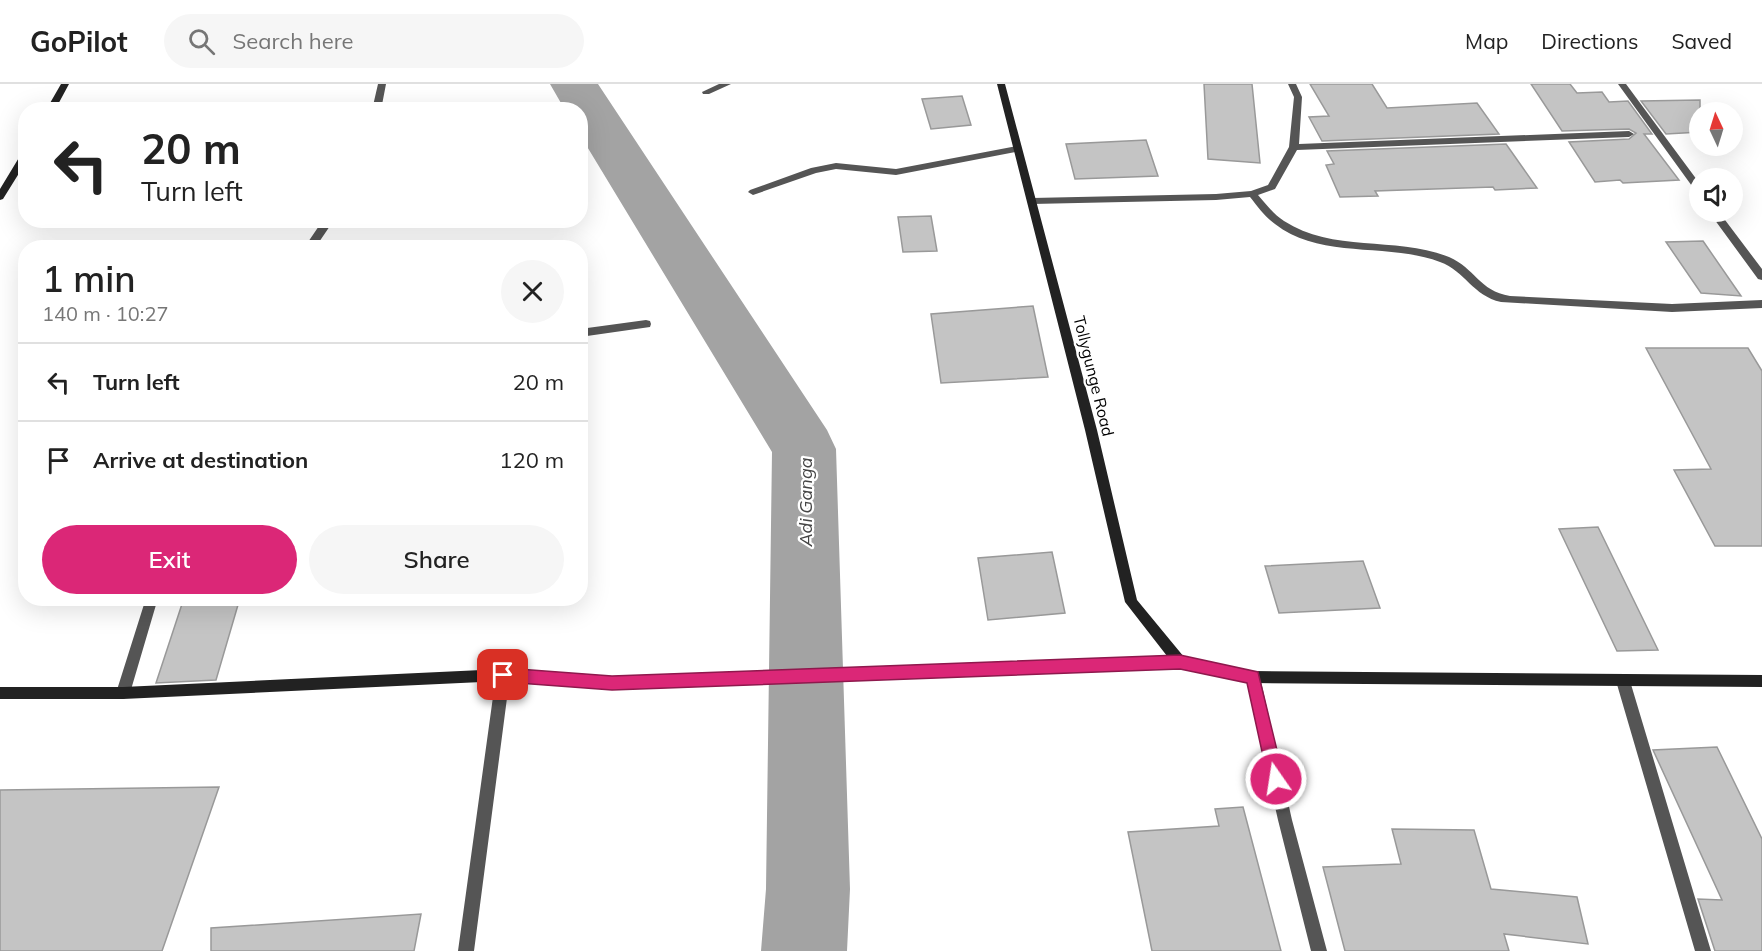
<!DOCTYPE html>
<html lang="en">
<head>
<meta charset="utf-8">
<style>
  body { margin:0; font-family:Mulish,sans-serif; background:#f6f6f6; color:#222; height:100vh; display:flex; flex-direction:column; font-size:22px; white-space:nowrap }
  * { box-sizing:border-box; margin:0 }
  p { font-size:20px; color:#767676 }
  .icon { flex:none; width:33px; height:33px; fill:none; stroke:currentColor; stroke-width:2; stroke-linecap:round; stroke-linejoin:round }
  .map { position:relative; flex:1; overflow:hidden }
  .drawer { position:absolute; left:18px; top:156px; width:570px; height:366px; display:flex; flex-direction:column; background:#fff; border-radius:24px; box-shadow:0 6px 24px #0002 }
  .drawer>* { flex:none }
  .top-card { position:absolute; left:18px; top:18px; width:570px; height:126px; border-radius:24px; box-shadow:0 6px 24px #0002; background:#fff; color:#222; overflow:hidden }
  .needle { width:39px; rotate:356deg }
  .tools { position:absolute; left:1689px; top:18px; display:grid; gap:12px }
  .tools a { display:grid; place-items:center; width:54px; height:54px; border-radius:50%; background:#fff; box-shadow:0 6px 24px #0002; font-size:30px }
  .pin { position:absolute; display:grid; place-items:center; width:51px; height:51px; color:#fff; margin:-26px; border-radius:12px; box-shadow:0 3px 9px #0006 }
  .me { position:absolute; width:66px; margin:-33px; rotate:347deg; stroke-linejoin:round; filter:drop-shadow(0 0 4px #0008) }
  .turn { display:flex; align-items:center; gap:21px; height:126px; padding:0 24px; font-size:27px }
  .turn .icon { width:78px; height:78px; stroke-width:2.5 }
  .turn b { display:block; font-size:42px; line-height:51px }
  .round { display:grid; place-items:center; flex:none; width:63px; height:63px; border-radius:32px; background:#f6f6f6 }
  .overview { display:flex; align-items:center; justify-content:space-between; height:102px; padding:0 24px }
  h1 { font-size:36px; font-weight:600; line-height:45px }
  .cta { display:flex; gap:12px; margin-top:auto; padding:12px 24px }
  .cta a { flex:1; height:69px; border-radius:36px; background:#db2777; color:#fff; font-size:24px; font-weight:600; line-height:69px; text-align:center }
  .cta a+a { background:#f6f6f6; color:#222 }
  ul { padding:0; list-style:none }
  li { display:flex; align-items:center; gap:18px; height:78px; padding:0 24px; border-top:2px solid #e0e0e0 }
  li div { flex:1 }
  li b { display:block; font-size:22px }
  li em { font-style:normal }
  header { display:flex; align-items:center; gap:36px; box-sizing:border-box; height:84px; padding:0 30px; background:#fff; border-bottom:2px solid #e0e0e0 }
  header strong { font-size:28px }
  nav { display:flex; gap:33px; margin-inline-start:auto; font-size:21px }
  .search { width:420px; height:54px; background:#f6f6f6; display:flex; align-items:center; gap:15px; box-sizing:border-box; padding:0 21px; border-radius:33px; color:#767676; font-size:22px }
  .map>svg:first-child { display:block }
  .lines { fill:none; stroke-linecap:round; stroke-linejoin:round }
  .river { fill:#a3a3a3; fill-rule:evenodd }
  .building { fill:#c4c4c4; stroke:#999; stroke-width:1.5 }
  .street { fill:#555; fill-rule:evenodd }
  .secondary { fill:#222; fill-rule:evenodd }
  .route { fill:#db2777; stroke:#8e194d; stroke-width:1.5 }
  .labels { text-anchor:middle; dominant-baseline:central; stroke-width:4.5; stroke-linejoin:round; paint-order:stroke }
  .street-label { font-size:16px; fill:#000; stroke:#fff }
  .water-label { font-size:18px; font-style:italic; fill:#444; stroke:#fff }
</style>
</head>
<body>
<header>
<strong>GoPilot</strong>
<div class="search"><svg class="icon" aria-label="search" viewBox="0 0 24 24"><circle cx="10" cy="10" r="6"/><path d="M15 15l6 6"/></svg>Search here</div>
<nav><a>Map</a><a>Directions</a><a>Saved</a></nav>
</header>
<div class="map">
<svg width="1762" height="867" viewBox="0 0 1762 867">
  <rect width="100%" height="100%" fill="#fff"/>
  <g class="lines">
    <path class="river" d="M 550,0 L 598,0 L 827,346 L 836,365 L 850,805 L 847,867 L 761,867 L 766,805 L 772,368 L 580,51 L 580,26 L 565,26 Z"/>
  </g>
  <path class="building" d="M 1204,0 L 1252,0 L 1260,79 L 1208,75 Z
    M 1310,0 L 1372,0 L 1387,24 L 1477,19 L 1499,50 L 1322,57 L 1309,33 L 1329,32 Z
    M 1531,0 L 1570,0 L 1577,9 L 1602,8 L 1609,18 L 1628,17 L 1652,50 L 1644,50 L 1679,96 L 1623,99 L 1620,96 L 1595,98 L 1569,58 L 1629,55 L 1636,49 L 1629,45 L 1562,47 Z
    M 962,12 L 971,41 L 931,45 L 922,15 Z
    M 1700,16 L 1700,48 L 1666,50 L 1641,17 Z
    M 1146,56 L 1158,92 L 1075,95 L 1066,60 Z
    M 1506,60 L 1537,104 L 1495,106 L 1493,103 L 1375,107 L 1378,112 L 1340,113 L 1326,81 L 1334,80 L 1327,67 Z
    M 931,132 L 937,167 L 903,168 L 898,133 Z
    M 1703,157 L 1741,212 L 1701,209 L 1666,158 Z
    M 1033,222 L 1048,293 L 941,299 L 931,230 Z
    M 1646,264 L 1748,264 L 1762,287 L 1762,462 L 1715,462 L 1674,386 L 1711,385 Z
    M 1598,443 L 1658,566 L 1617,567 L 1559,445 Z
    M 1052,468 L 1065,529 L 988,536 L 978,474 Z
    M 1363,477 L 1380,524 L 1279,529 L 1265,482 Z
    M 240,514 L 216,596 L 156,599 L 183,517 Z
    M 1717,663 L 1762,755 L 1762,867 L 1715,867 L 1698,815 L 1722,816 L 1653,666 Z
    M 219,703 L 162,867 L 0,867 L 0,706 Z
    M 1243,723 L 1281,867 L 1152,867 L 1128,748 L 1219,742 L 1215,725 Z
    M 1392,745 L 1474,746 L 1491,805 L 1577,813 L 1588,860 L 1504,850 L 1509,867 L 1345,867 L 1323,783 L 1401,780 Z
    M 421,830 L 414,867 L 211,867 L 211,844 Z"/>
  <g class="lines">
    <path class="street" d="M 378,0 L 386,0 L 381,26 L 372,26 Z
      M 719,0 L 731,0 L 709,10 L 703,10 L 702,8 Z
      M 1288,0 L 1296,0 L 1302,13 L 1299,60 L 1629,47 L 1634,50 L 1629,53 L 1297,66 L 1275,105 L 1258,111 C 1266,120 1274,131 1284,137 C 1333,169 1397,152 1449,173 C 1475,184 1479,207 1510,212 L 1672,220 L 1762,216 L 1762,224 L 1672,228 L 1501,218 C 1473,212 1465,187 1440,178 C 1388,158 1321,176 1275,140 C 1265,133 1258,123 1250,113 L 1216,116 L 1032,120 L 1027,117 L 1032,114 L 1216,110 L 1251,107 L 1268,101 L 1289,63 L 1294,13 Z
      M 1618,0 L 1626,0 L 1700,100 L 1700,110 L 1697,109 Z
      M 1017,62 L 1022,65 L 1020,67 L 896,91 L 836,85 L 816,89 L 753,111 L 748,108 L 750,106 L 811,84 L 836,79 L 896,85 Z
      M 1709,128 L 1719,128 L 1762,185 L 1762,196 L 1758,195 Z
      M 323,136 L 334,136 L 315,164 L 304,164 Z
      M 646,236 L 650,237 L 651,240 L 650,243 L 580,253 L 580,245 Z
      M 146,514 L 158,514 L 130,609 L 128,613 L 123,615 L 118,613 L 116,609 Z
      M 503,585 L 508,587 L 510,591 L 474,867 L 458,867 L 496,591 L 498,587 Z
      M 1253,587 L 1258,589 L 1260,593 L 1292,736 L 1327,867 L 1311,867 L 1278,736 L 1246,593 L 1248,589 Z
      M 1623,591 L 1628,593 L 1630,597 L 1711,867 L 1695,867 L 1616,597 L 1618,593 Z"/>
    <path class="secondary" d="M 61,0 L 69,0 L 55,26 L 46,26 Z
      M 997,0 L 1005,0 L 1097,346 L 1137,516 L 1184,573 L 1253,587 L 1762,591 L 1762,603 L 1253,599 L 1180,584 L 612,605 L 503,597 L 123,615 L 0,615 L 0,603 L 123,603 L 503,585 L 612,593 L 1167,572 L 1125,518 L 1085,346 Z
      M 26,66 L 26,78 L 3,115 L 0,116 L 0,105 L 23,67 Z"/>
  </g>
  <path class="route" d="M 1180,571 L 1258,588 L 1284,695 L 1281,701 L 1276,703 L 1270,701 L 1268,695 L 1247,599 L 1180,585 L 612,606 L 503,598 L 497,596 L 495,591 L 497,586 L 503,584 L 612,592 Z"/>
  <g class="labels">
    <g class="street-label">
      <text transform="translate(1094 292) rotate(76)">Tollygunge Road</text>
    </g>
    <g class="water-label">
      <text transform="translate(805 418) rotate(-90)">Adi Ganga</text>
    </g>
  </g>
</svg>
<div class="tools">
<a><svg class="needle" viewBox="-14 -14 28 28"><path d="M0-13l5 13h-10z" fill="#e53935"/><path d="M0 13l5-13h-10z" fill="#767676"/></svg></a>
<a><svg class="icon" aria-label="sound" viewBox="0 0 24 24"><path d="M4 9h4l5-4v14l-5-4H4zM17 9q2 3 0 6"/></svg></a>
</div>
<div class="pin" style="left:503px;top:591px;background:#d93025"><svg class="icon" aria-label="arrive" viewBox="0 0 24 24"><path d="M6 21V4h12l-3 4 3 4H6"/></svg></div>
<svg class="me" style="left:1276px;top:695px" viewBox="-20 -20 40 40"><circle r="17" fill="#db2777" stroke="#fff" stroke-width="3"/><path d="M0-11L8 9 0 5-8 9z" fill="#fff"/></svg>
<div class="top-card">
<div class="turn"><svg class="icon" aria-label="left" viewBox="0 0 24 24"><path d="M17 20v-9H6M10 6l-5 5 5 5"/></svg><div><b>20 m</b>Turn left</div></div>
</div>
<section class="drawer">
<div class="overview"><div><h1>1 min</h1><p>140 m · 10:27</p></div><a class="round"><svg class="icon" aria-label="close" viewBox="0 0 24 24"><path d="M6 6l12 12M18 6L6 18"/></svg></a></div>
<ul>
<li><svg class="icon" aria-label="left" viewBox="0 0 24 24"><path d="M17 20v-9H6M10 6l-5 5 5 5"/></svg><div><b>Turn left</b></div><em>20 m</em></li>
<li><svg class="icon" aria-label="arrive" viewBox="0 0 24 24"><path d="M6 21V4h12l-3 4 3 4H6"/></svg><div><b>Arrive at destination</b></div><em>120 m</em></li>
</ul>
<div class="cta"><a>Exit</a><a>Share</a></div>
</section>
</div>
</body>
</html>
